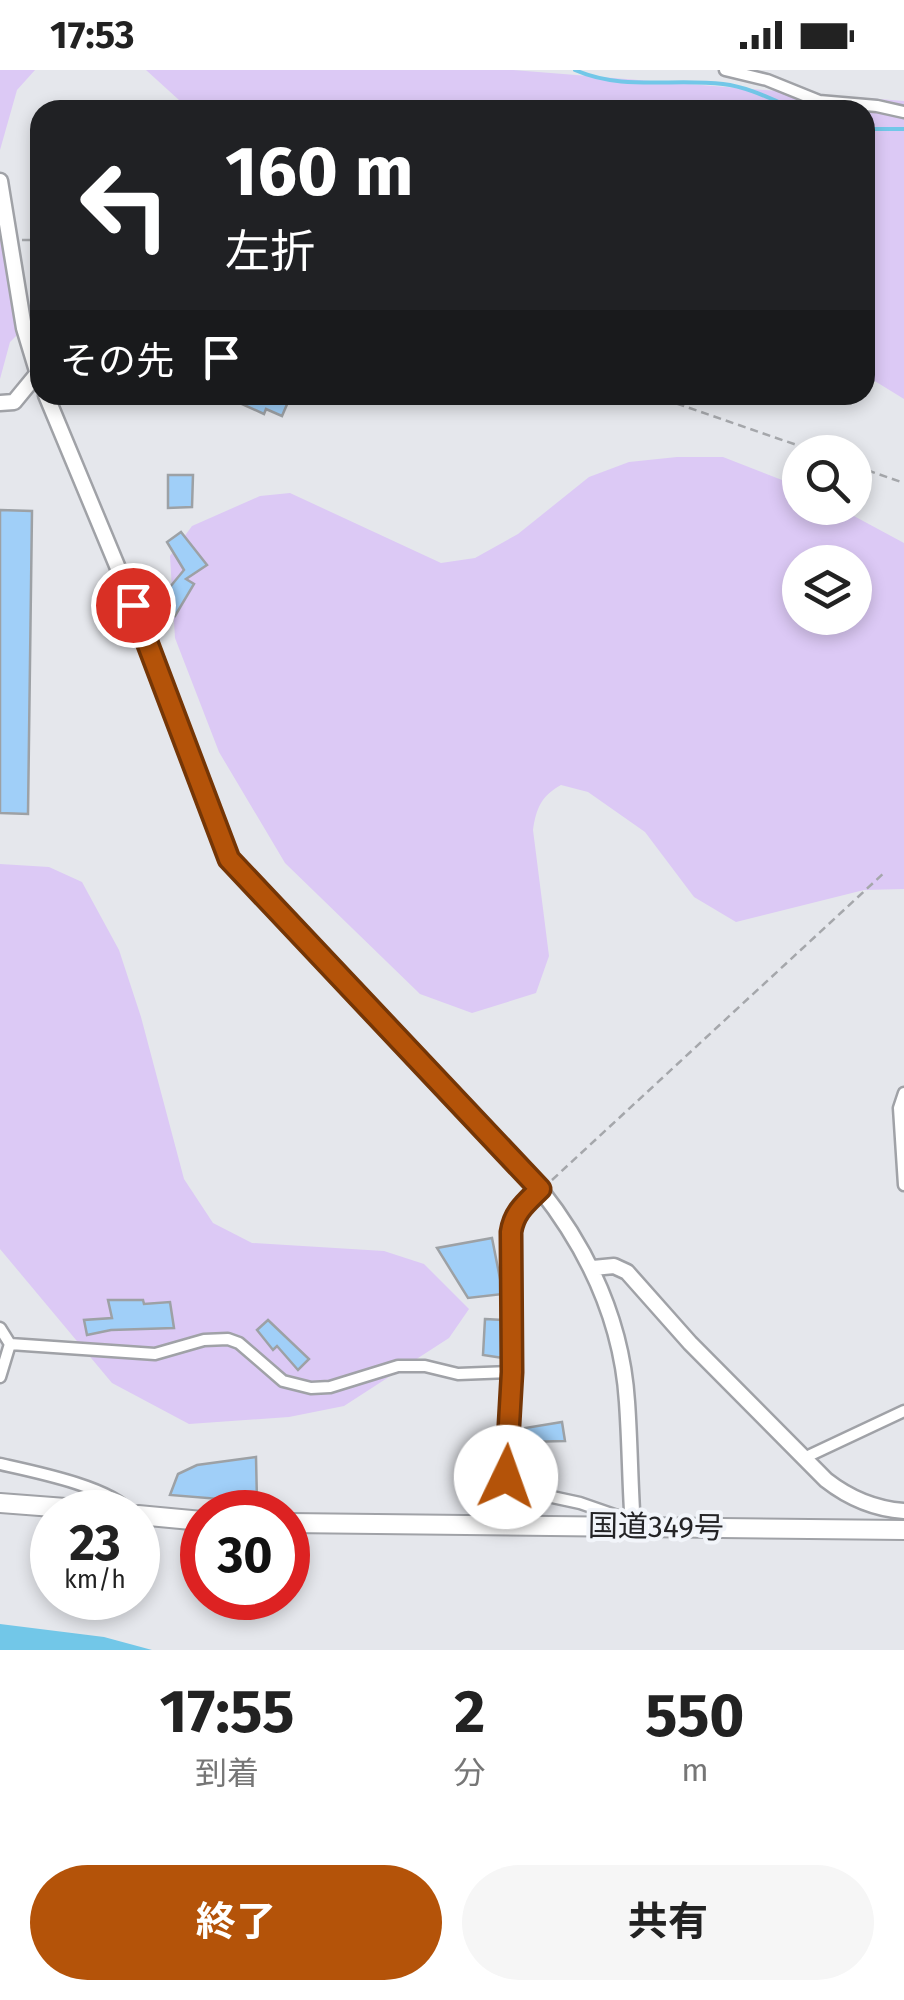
<!DOCTYPE html>
<html lang="ja">
<head>
<meta charset="utf-8">
<style>
  body { margin:0; font-family:"Fira Sans","Noto Sans JP",sans-serif; background:#f6f6f6; color:#222; height:100vh; display:flex; flex-direction:column; font-size:38px; white-space:nowrap }
  * { box-sizing:border-box; margin:0 }
  p { font-size:32px; color:#767676 }
  .icon { flex:none; width:55px; height:55px; fill:none; stroke:currentColor; stroke-width:2; stroke-linecap:round; stroke-linejoin:round }
  .map { position:relative; height:1580px; overflow:hidden }
  .side { display:flex; flex-direction:column; background:#fff; flex:1 }
  .side>* { flex:none }
  .banner { position:absolute; left:30px; top:30px; width:845px; height:305px; border-radius:30px; box-shadow:0 5px 15px #0003; background:#202124; color:#fff; overflow:hidden }
  .fabs { position:absolute; left:782px; top:365px; display:grid; gap:20px }
  .fabs a { display:grid; place-items:center; width:90px; height:90px; border-radius:50%; background:#fff; box-shadow:0 5px 15px #0003; font-size:50px }
  .speed { position:absolute; left:30px; top:1420px; display:flex; gap:20px; font-size:50px; font-weight:700; text-align:center }
  .speed>* { display:grid; place-content:center; width:130px; height:130px; border-radius:50%; background:#fff; box-shadow:0 5px 15px #0003; line-height:1 }
  .speed small { font-size:25px; font-weight:400 }
  .speed .limit { border:15px solid #d22; background:#fff; color:#111 }
  .pin { position:absolute; display:grid; place-items:center; width:85px; height:85px; color:#fff; margin:-42px; border:5px solid #fff; border-radius:50%; box-shadow:0 2px 10px #0007 }
  .me { position:absolute; width:110px; margin:-55px; rotate:3deg; stroke-linejoin:round; filter:drop-shadow(0 0 8px #0008) }
  .turn { display:flex; align-items:center; gap:35px; height:210px; padding:0 30px; font-size:45px }
  .turn .icon { width:130px; height:130px; stroke-width:2.5 }
  .turn b { display:block; font-size:70px; line-height:85px }
  .then { display:flex; align-items:center; height:95px; padding:0 30px; background:#0003; gap:20px; font-size:38px }
  .eta { display:flex; justify-content:space-evenly; align-items:center; height:170px; text-align:center }
  .eta b { font-size:60px; font-weight:700; line-height:70px }
  .primary-button { display:flex; gap:20px; margin-top:auto; padding:20px 30px }
  .primary-button a { flex:1; height:115px; border-radius:60px; background:#b45309; color:#fff; font-size:40px; font-weight:700; line-height:115px; text-align:center }
  .primary-button a+a { background:#f6f6f6; color:#222 }
  .status { display:flex; justify-content:space-between; align-items:center; height:70px; padding:0 50px; background:#fff; direction:ltr }
  .status svg { height:28px; fill:currentColor }
  .map>svg:first-child { display:block }
  .green { fill:#dcc9f5; fill-rule:evenodd }
  .water { fill:#72c7e8 }
  .lines { fill:none; stroke-linecap:round; stroke-linejoin:round }
  .stream { stroke:#72c7e8; stroke-width:4 }
  .building { fill:#a0cff8; stroke:#9da1a5; stroke-width:2.5 }
  .minor-casing { stroke:#a0a2a7; stroke-width:15 }
  .tertiary-casing { stroke:#a0a2a7; stroke-width:19 }
  .trunk-casing { stroke:#a0a2a7; stroke-width:22 }
  .path { stroke:#a5a7ab; stroke-width:2.5; stroke-dasharray:8 5; stroke-linecap:butt }
  .minor { stroke:#fff; stroke-width:10 }
  .tertiary { stroke:#fff; stroke-width:14 }
  .trunk { stroke:#fff; stroke-width:18 }
  .route-casing { stroke:#753606; stroke-width:25 }
  .route { stroke:#b45309; stroke-width:18 }
  .labels { text-anchor:middle; dominant-baseline:central; stroke-width:8; stroke-linejoin:round; paint-order:stroke }
  .street-label { font-size:30px; fill:#242426; stroke:#f2f5fa }
</style>
</head>
<body>
<div class="status"><b>17:53</b><svg viewBox="0 0 49 12"><path d="M0 12V9h3v3zM5 12V6h3v6zM10 12V3h3v9zM15 12V0h3v12zM26 1h20v11H26zM47 4h2v5h-2z"/></svg></div>
<div class="map">
<svg width="904" height="1580" viewBox="0 0 904 1580">
  <rect width="100%" height="100%" fill="#e5e7ec"/>
  <path class="green" d="M 0,0 L 35,0 L 17,20 L 0,80 Z
    M 146,0 L 513,0 L 904,31 L 904,329 L 865,305 L 865,40 L 190,40 Z
    M 0,110 L 24,258 L 10,272 L 0,309 Z
    M 677,387 L 723,387 L 800,417 L 800,438 L 839,438 L 904,473 L 904,819 L 864,820 L 736,852 L 694,827 L 645,762 L 588,722 L 561,715 C 541,726 536,739 533,760 L 549,886 L 536,923 L 472,943 L 420,924 L 285,793 L 219,682 L 175,568 L 170,486 L 192,456 L 260,426 L 290,423 L 441,493 L 475,488 L 518,464 L 589,407 L 629,392 ZM 800,492 L 855,492 L 855,548 L 800,548 Z
    M 0,794 L 49,797 L 82,812 L 119,880 L 141,947 L 184,1109 L 213,1153 L 252,1173 L 384,1181 L 424,1194 L 469,1239 L 449,1268 L 344,1336 L 289,1347 L 189,1354 L 112,1313 L 0,1179 Z"/>
  <path class="water" d="M 0,1554 L 104,1567 L 152,1580 L 0,1580 Z"/>
  <g class="lines">
    <path class="stream" d="M 575,0 C 622,21 673,8 723,14 C 749,17 773,30 797,40
      M 865,59 L 904,59"/>
  </g>
  <path class="building" d="M 222,325 L 291,325 L 282,346 L 266,339 L 264,344 Z
    M 168,405 L 193,405 L 192,437 L 168,438 Z
    M 0,440 L 32,441 L 28,744 L 0,743 Z
    M 181,462 L 207,495 L 186,509 L 194,514 L 175,546 L 156,534 L 184,500 L 167,472 Z
    M 492,1168 L 503,1224 L 468,1228 L 437,1178 Z
    M 108,1230 L 143,1230 L 144,1234 L 170,1232 L 174,1258 L 111,1260 L 87,1265 L 84,1250 L 112,1248 Z
    M 485,1249 L 503,1250 L 503,1288 L 483,1285 Z
    M 268,1250 L 309,1289 L 298,1300 L 277,1276 L 273,1280 L 257,1260 Z
    M 562,1352 L 565,1371 L 523,1372 L 525,1358 Z
    M 256,1387 L 257,1432 L 170,1425 L 178,1404 L 197,1395 Z"/>
  <g class="lines">
    <g class="minor-casing">
      <path id="minor" d="M 725,0 L 767,10 L 819,31 L 877,36 L 904,42
        M 904,1023 L 899,1038 L 904,1115
        M 540,1119 C 526,1133 514,1142 511,1162 L 512,1302 L 507,1413 L 515,1419 L 580,1433 L 629,1450
        M 0,1258 L 10,1274 L 0,1307
        M 10,1274 L 155,1284 L 204,1270 L 228,1269 L 239,1273 L 283,1311 L 311,1318 L 330,1317 L 398,1296 L 425,1296 L 458,1304 L 512,1302
        M 804,1388 L 904,1341
        M 0,1394 C 31,1401 112,1417 130,1442"/>
    </g>
    <g class="tertiary-casing">
      <path id="tertiary" d="M 0,111 L 24,258 L 40,311
        M 46,325 L 145,563 L 229,789 L 540,1119 C 589,1181 622,1253 627,1332 C 630,1374 630,1415 633,1457
        M 0,333 L 14,332 L 37,304
        M 593,1198 L 614,1196 L 627,1202 L 690,1273 L 826,1410 C 849,1428 875,1439 904,1441"/>
    </g>
    <g class="trunk-casing">
      <path id="trunk" d="M 0,1433 L 118,1442
        M 138,1445 L 202,1451
        M 288,1453 L 904,1460"/>
    </g>
    <path class="path" d="M 22,170 L 40,170
      M 652,325 L 817,382
      M 855,396 L 904,413
      M 552,1110 L 885,802"/>
    <use href="#minor" class="minor"/>
    <use href="#tertiary" class="tertiary"/>
    <use href="#trunk" class="trunk"/>
  </g>
  <g class="lines">
    <g class="route-casing">
      <path id="route" d="M 133,535 L 229,789 L 540,1119 C 526,1133 514,1142 511,1162 L 512,1302 L 506,1407"/>
    </g>
    <use href="#route" class="route"/>
  </g>
  <g class="labels">
    <g class="street-label">
      <text transform="translate(656 1457) rotate(1)">国道349号</text>
    </g>
  </g>
</svg>
<div class="fabs">
<a><svg class="icon" aria-label="search" viewBox="0 0 24 24"><circle cx="10" cy="10" r="6"/><path d="M15 15l6 6"/></svg></a>
<a><svg class="icon" aria-label="layers" viewBox="0 0 24 24"><path d="M12 4l9 5-9 5-9-5zM3 14l9 5 9-5"/></svg></a>
</div>
<div class="speed"><div>23<small>km/h</small></div><div class="limit">30</div></div>
<div class="pin" style="left:133px;top:535px;background:#d93025"><svg class="icon" aria-label="arrive" viewBox="0 0 24 24"><path d="M6 21V4h12l-3 4 3 4H6"/></svg></div>
<svg class="me" style="left:506px;top:1407px" viewBox="-20 -20 40 40"><circle r="19" fill="#fff"/><path d="M0-13L10 11 0 6-10 11z" fill="#b45309"/></svg>
<div class="banner">
<div class="turn"><svg class="icon" aria-label="left" viewBox="0 0 24 24"><path d="M17 20v-9H6M10 6l-5 5 5 5"/></svg><div><b>160 m</b>左折</div></div>
<div class="then">その先<svg class="icon" aria-label="arrive" viewBox="0 0 24 24"><path d="M6 21V4h12l-3 4 3 4H6"/></svg></div>
</div>
</div>
<section class="side">
<div class="eta">
<div><b>17:55</b><p>到着</p></div>
<div><b>2</b><p>分</p></div>
<div><b>550</b><p>m</p></div>
</div>
<div class="primary-button"><a>終了</a><a>共有</a></div>
</section>
</body>
</html>
